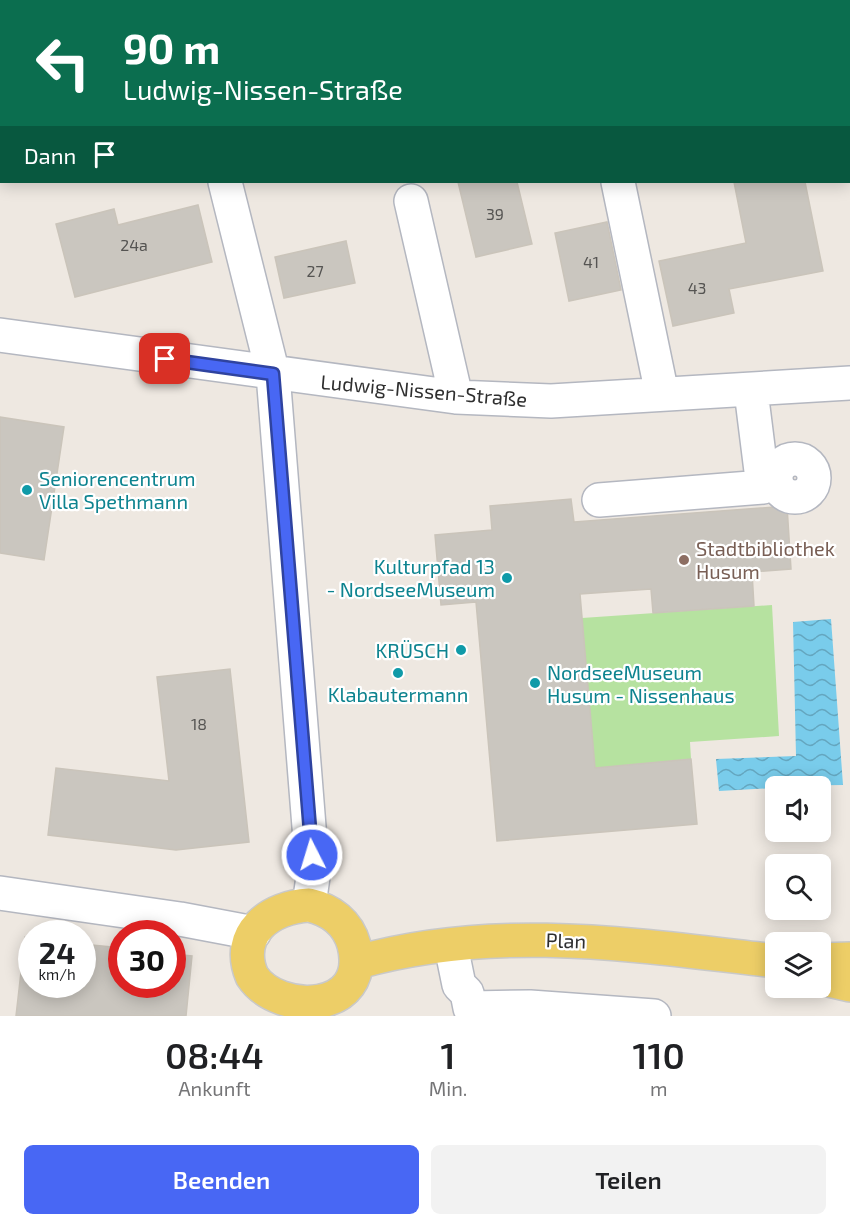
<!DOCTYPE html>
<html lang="de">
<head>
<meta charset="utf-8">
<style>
  body { margin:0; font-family:"Exo 2",sans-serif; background:#f2f2f2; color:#202124; height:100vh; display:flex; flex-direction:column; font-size:22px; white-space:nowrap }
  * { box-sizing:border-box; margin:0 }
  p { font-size:20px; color:#757577 }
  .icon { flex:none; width:33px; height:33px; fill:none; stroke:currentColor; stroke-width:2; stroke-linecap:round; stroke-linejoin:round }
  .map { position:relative; height:1016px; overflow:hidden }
  .panel { display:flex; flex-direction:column; background:#fff; flex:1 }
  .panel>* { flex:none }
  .top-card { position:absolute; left:0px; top:0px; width:850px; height:183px; box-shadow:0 3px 15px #0003; background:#0b6e4f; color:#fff; overflow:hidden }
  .tools { position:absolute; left:765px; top:776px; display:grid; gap:12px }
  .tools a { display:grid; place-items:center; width:66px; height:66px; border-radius:9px; background:#fff; box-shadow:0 3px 15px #0003; font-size:30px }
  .speed { position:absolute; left:18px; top:920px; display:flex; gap:12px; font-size:30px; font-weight:700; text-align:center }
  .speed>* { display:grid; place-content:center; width:78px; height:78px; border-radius:50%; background:#fff; box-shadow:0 3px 15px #0003; line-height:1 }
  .speed small { font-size:15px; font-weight:400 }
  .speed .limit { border:9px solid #d22; background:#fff; color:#111 }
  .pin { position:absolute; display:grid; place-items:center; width:51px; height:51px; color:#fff; margin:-26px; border-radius:12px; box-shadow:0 3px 9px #0006 }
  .me { position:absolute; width:66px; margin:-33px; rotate:355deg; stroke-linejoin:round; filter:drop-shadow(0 0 4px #0008) }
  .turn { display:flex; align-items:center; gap:21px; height:126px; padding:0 24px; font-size:27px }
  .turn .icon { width:78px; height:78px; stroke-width:2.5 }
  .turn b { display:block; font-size:42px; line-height:51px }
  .then { display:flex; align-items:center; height:57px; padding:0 24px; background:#0003; gap:12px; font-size:22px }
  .eta { display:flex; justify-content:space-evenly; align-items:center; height:102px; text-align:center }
  .eta b { font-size:36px; font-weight:600; line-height:42px }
  .primary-button { display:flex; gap:12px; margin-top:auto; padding:12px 24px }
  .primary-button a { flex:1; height:69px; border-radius:9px; background:#4867f4; color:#fff; font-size:24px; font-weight:600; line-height:69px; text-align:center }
  .primary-button a+a { background:#f2f2f2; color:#202124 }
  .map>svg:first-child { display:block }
  .park { fill:#b6e2a0 }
  .water { fill:url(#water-waves) }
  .building { fill:#cac6bf; stroke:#cac4ba; stroke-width:1.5 }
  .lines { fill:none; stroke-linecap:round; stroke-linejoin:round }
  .minor-casing { stroke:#b4b7c0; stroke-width:36 }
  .major-casing { stroke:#c9c9c9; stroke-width:36 }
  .minor { stroke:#fff; stroke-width:33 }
  .major { stroke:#edce67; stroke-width:33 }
  .route-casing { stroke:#2f439f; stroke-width:15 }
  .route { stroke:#4867f4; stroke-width:10 }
  .culture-dot { fill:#0f9aa8; stroke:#fff; stroke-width:2 }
  .education-dot { fill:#8d6e63; stroke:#fff; stroke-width:2 }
  .labels { text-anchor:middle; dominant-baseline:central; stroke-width:4.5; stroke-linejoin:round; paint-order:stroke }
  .number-label { font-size:16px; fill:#555452 }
  .street-label { font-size:20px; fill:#2e2e2e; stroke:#fff }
  .culture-label { font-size:20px; fill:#0d838f; stroke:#fff; text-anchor:start }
  .education-label { font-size:20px; fill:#785e54; stroke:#fff; text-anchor:start }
</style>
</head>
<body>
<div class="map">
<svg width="850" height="1016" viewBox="0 0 850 1016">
  <defs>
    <pattern id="water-waves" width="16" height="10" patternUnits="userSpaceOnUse" patternTransform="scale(1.5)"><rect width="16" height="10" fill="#79cceb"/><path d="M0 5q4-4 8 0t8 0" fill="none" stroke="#64a6bf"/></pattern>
  </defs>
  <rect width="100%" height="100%" fill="#eee8e1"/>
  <path class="park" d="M 772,605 L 779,736 L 690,742 L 691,759 L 595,768 L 582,618 Z"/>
  <path class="water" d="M 831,619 L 843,785 L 776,786 L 775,788 L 719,791 L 716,759 L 796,756 L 793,622 Z"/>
  <path class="building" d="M 458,182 L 517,182 L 532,244 L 476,257 Z
    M 734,182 L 805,182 L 823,271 L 729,289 L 734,313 L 673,326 L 659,261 L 746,243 Z
    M 198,205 L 212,262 L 75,297 L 56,224 L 114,209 L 118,225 Z
    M 607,222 L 621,290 L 569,301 L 555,233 Z
    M 346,241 L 355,283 L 284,298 L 275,257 Z
    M 0,417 L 64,427 L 44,560 L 0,553 Z
    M 571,499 L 574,522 L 787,506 L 791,569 L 752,572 L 754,606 L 653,613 L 651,589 L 580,594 L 595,768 L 691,759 L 697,824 L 497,841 L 476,602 L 441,605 L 435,535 L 492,530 L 490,506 Z
    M 230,669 L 249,842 L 176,850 L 48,835 L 56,768 L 169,781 L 157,677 Z
    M 25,937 L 32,938 L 32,984 L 82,984 L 82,944 L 122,948 L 122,984 L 172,984 L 172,954 L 192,956 L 186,1016 L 16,1016 Z"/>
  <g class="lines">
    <g class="minor-casing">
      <path id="minor" d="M 179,0 L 179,2
        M 580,0 L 581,2
        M 225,182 L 273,374 L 313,877 L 309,905
        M 618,182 L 662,394
        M 411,201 L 456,397
        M 0,335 L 456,397 L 551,401 L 850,383
        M 751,391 L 763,487 L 775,482
        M776 478a19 19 0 1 1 38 0a19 19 0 1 1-38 0Z
        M 599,500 L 763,487
        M 0,893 L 180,919 L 254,933
        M 451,946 L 459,985 L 467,993 L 470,1008 L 480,1016
        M 470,1008 L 530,1007 L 654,1016"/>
    </g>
    <g class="major-casing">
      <path id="major" d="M 309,905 C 331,910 348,923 354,945 C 371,1014 278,1016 252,976 C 234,933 271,907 309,905 Z
        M 820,960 L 850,959
        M 358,962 C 497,923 635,945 776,961
        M 820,978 L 850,985"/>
    </g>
    <use href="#minor" class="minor"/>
    <use href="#major" class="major"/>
  </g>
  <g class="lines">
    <g class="route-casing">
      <path id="route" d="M 165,359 L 273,374 L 312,855"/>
    </g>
    <use href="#route" class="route"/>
  </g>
  <g class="culture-dot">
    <circle cx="27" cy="490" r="6"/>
    <circle cx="507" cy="578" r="6"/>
    <circle cx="461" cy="650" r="6"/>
    <circle cx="398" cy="673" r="6"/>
    <circle cx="535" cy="683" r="6"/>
  </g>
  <circle class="education-dot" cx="684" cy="560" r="6"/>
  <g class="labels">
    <g class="number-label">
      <text x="495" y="213">39</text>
      <text x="134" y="244">24a</text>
      <text x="591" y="261">41</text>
      <text x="315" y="270">27</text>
      <text x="697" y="287">43</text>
      <text x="199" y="723">18</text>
    </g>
    <g class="street-label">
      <text transform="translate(424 390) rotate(5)">Ludwig-Nissen-Straße</text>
      <text transform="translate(566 940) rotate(2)">Plan</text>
    </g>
    <g class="culture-label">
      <text x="39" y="478">Seniorencentrum<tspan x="39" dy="23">Villa Spethmann</tspan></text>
      <text x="495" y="566" text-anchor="end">Kulturpfad 13<tspan x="495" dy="23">- NordseeMuseum</tspan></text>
      <text x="449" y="650" text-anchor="end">KRÜSCH</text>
      <text x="547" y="672">NordseeMuseum<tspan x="547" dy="23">Husum - Nissenhaus</tspan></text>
      <text x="398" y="694" text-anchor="middle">Klabautermann</text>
    </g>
    <g class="education-label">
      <text x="696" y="548">Stadtbibliothek<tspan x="696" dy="23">Husum</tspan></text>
    </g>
  </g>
</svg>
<div class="tools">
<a><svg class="icon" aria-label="sound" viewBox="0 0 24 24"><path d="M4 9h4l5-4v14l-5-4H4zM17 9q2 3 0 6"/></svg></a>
<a><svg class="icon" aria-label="search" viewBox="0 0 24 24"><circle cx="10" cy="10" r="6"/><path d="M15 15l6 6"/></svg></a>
<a><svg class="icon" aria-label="layers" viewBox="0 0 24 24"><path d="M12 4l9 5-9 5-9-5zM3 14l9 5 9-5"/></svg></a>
</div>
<div class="speed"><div>24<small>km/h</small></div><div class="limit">30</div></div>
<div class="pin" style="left:165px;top:359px;background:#d93025"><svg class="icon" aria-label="arrive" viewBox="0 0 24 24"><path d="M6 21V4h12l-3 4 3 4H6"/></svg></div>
<svg class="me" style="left:312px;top:855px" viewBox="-20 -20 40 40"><circle r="17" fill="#4867f4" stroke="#fff" stroke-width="3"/><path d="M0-11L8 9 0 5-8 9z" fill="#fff"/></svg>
<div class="top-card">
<div class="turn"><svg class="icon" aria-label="left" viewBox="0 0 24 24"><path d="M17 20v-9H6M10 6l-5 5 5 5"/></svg><div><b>90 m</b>Ludwig-Nissen-Straße</div></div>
<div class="then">Dann<svg class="icon" aria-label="arrive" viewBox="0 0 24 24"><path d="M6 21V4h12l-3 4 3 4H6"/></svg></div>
</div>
</div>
<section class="panel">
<div class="eta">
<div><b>08:44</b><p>Ankunft</p></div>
<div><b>1</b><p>Min.</p></div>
<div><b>110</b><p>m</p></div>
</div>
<div class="primary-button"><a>Beenden</a><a>Teilen</a></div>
</section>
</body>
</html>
